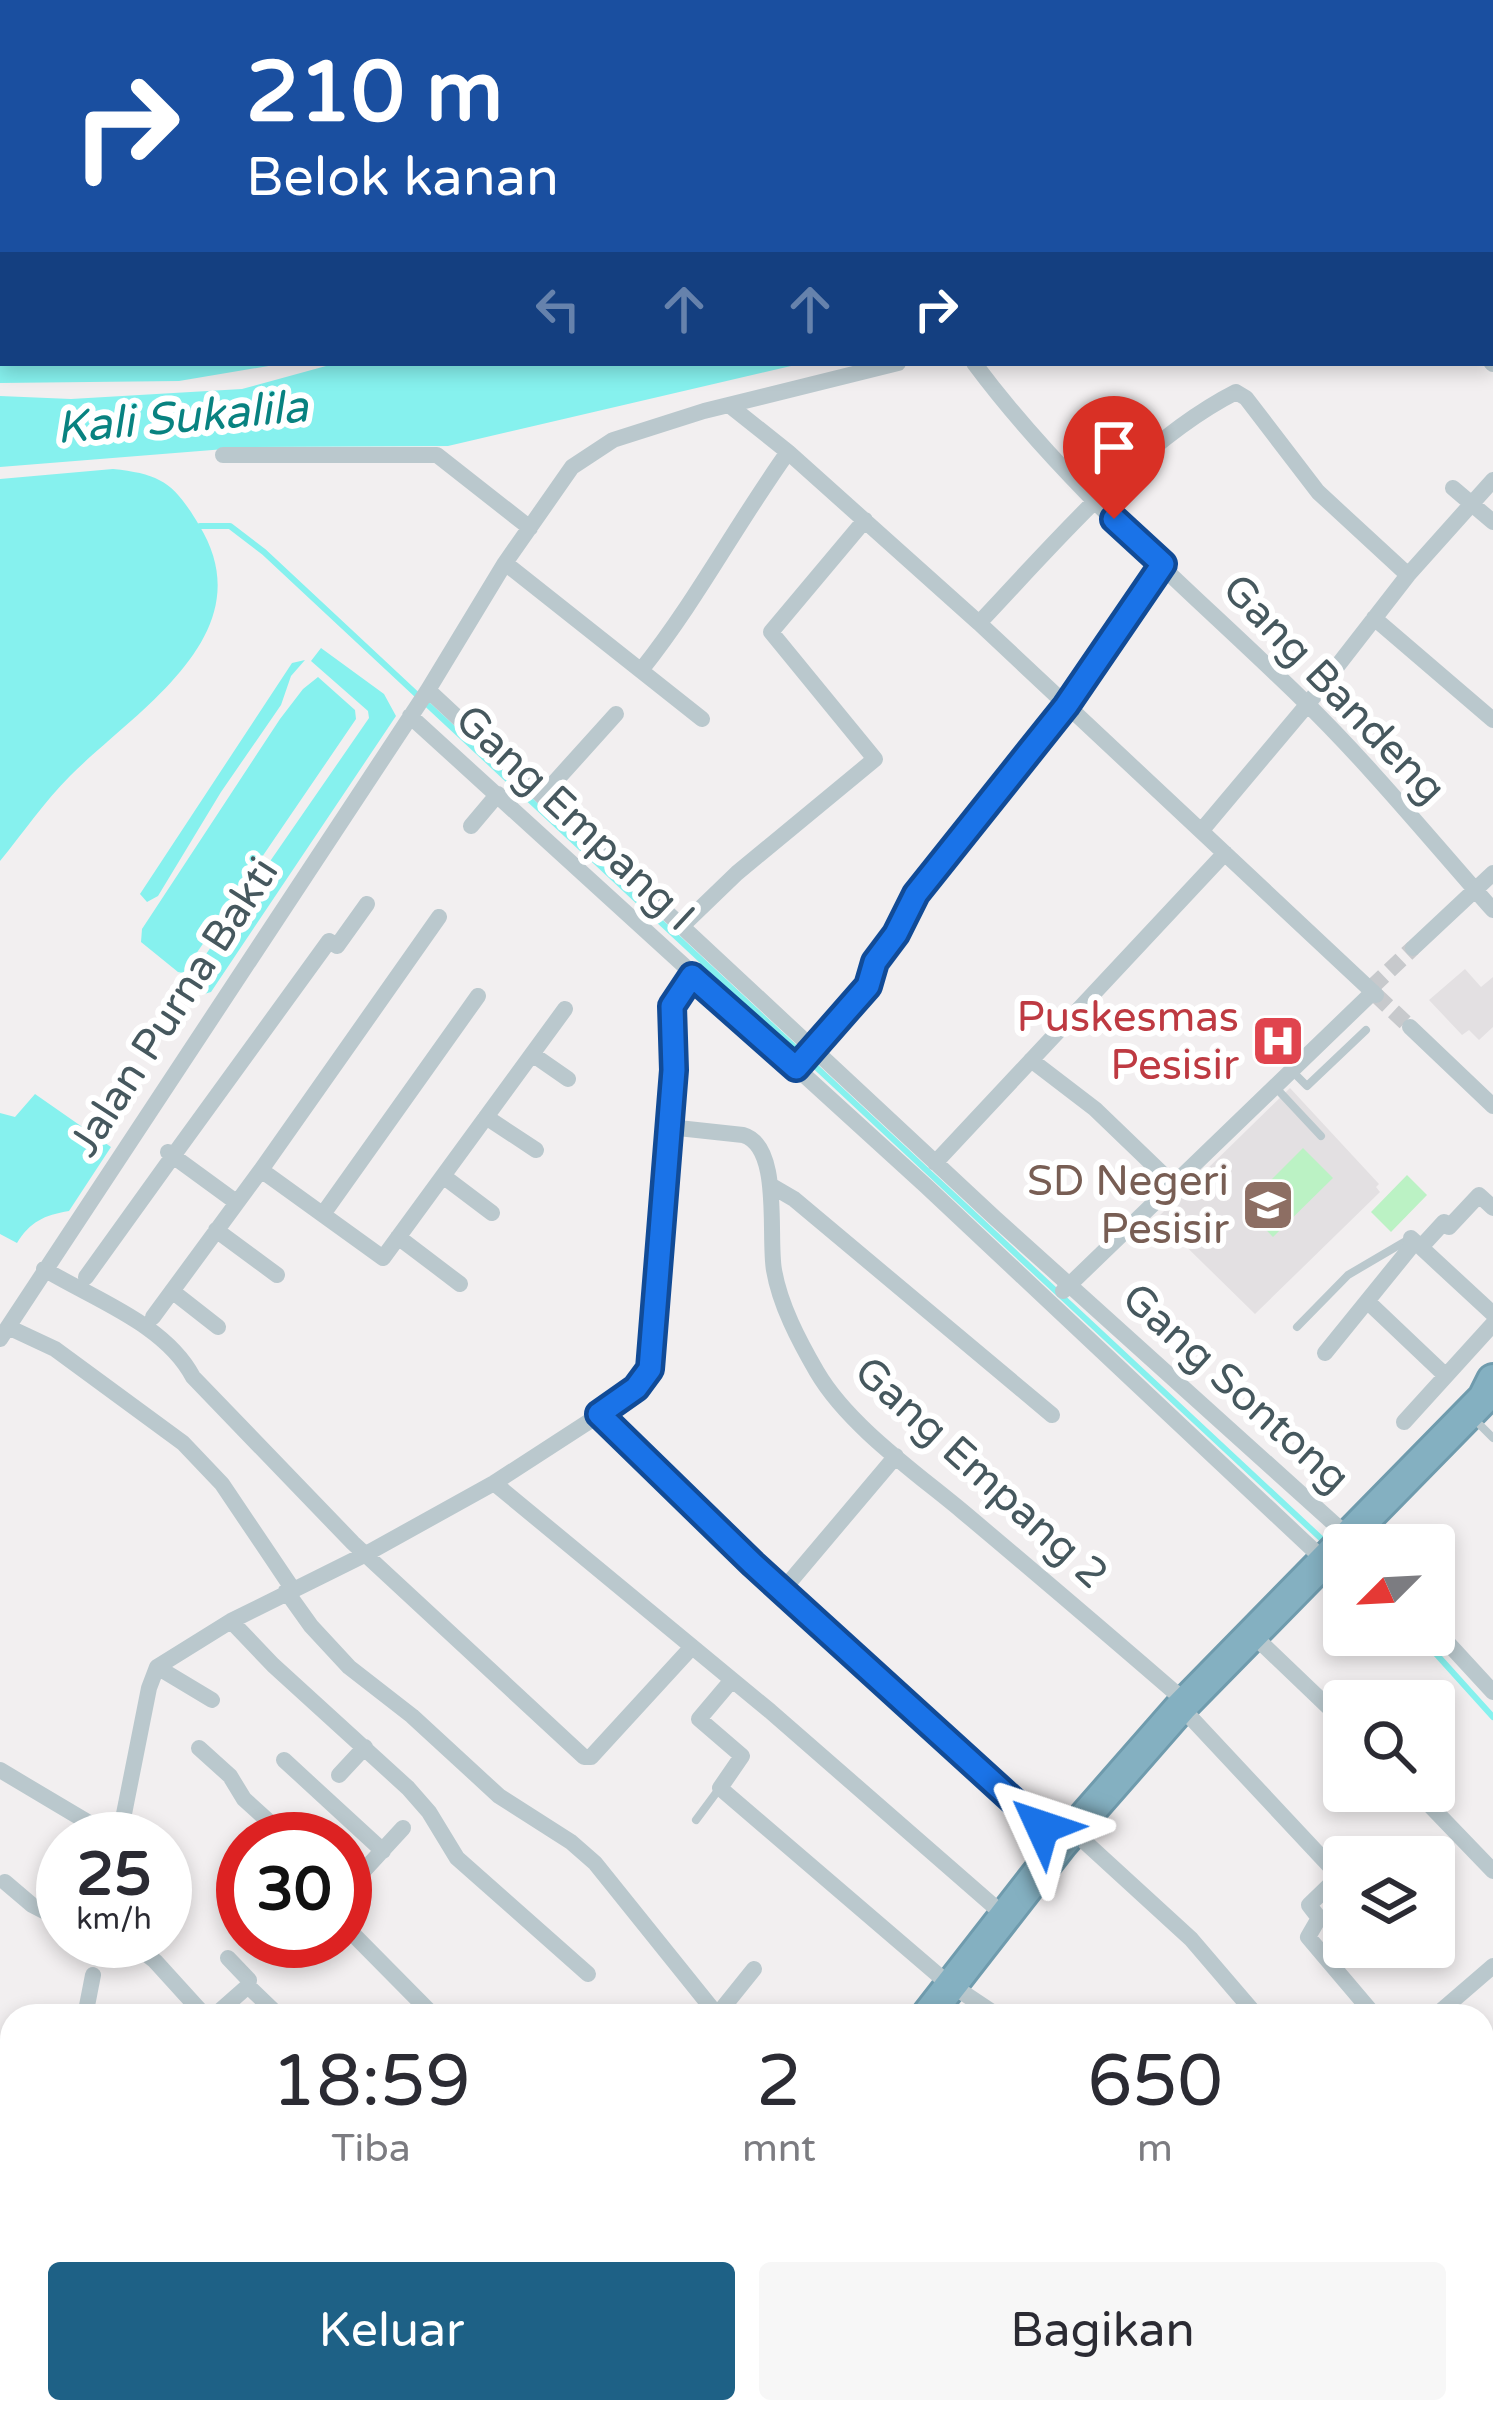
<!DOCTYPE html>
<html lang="id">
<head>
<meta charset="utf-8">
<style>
  body { margin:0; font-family:"Varela Round",sans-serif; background:#f7f7f7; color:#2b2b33; height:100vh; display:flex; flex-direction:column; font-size:45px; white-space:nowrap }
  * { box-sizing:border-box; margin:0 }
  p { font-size:39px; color:#7c7c81 }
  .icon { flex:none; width:66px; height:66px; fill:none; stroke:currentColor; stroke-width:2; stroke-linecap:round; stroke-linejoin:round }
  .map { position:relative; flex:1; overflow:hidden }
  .sheet { position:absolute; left:0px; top:2004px; width:1494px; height:420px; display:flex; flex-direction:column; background:#fff; border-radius:36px 36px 0 0; box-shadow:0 6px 18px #0003 }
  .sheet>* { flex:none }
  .banner { position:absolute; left:0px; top:0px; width:1494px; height:366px; box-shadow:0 6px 18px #0003; background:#1a4fa0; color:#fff; overflow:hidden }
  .needle { width:78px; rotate:246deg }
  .tools { position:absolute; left:1323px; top:1524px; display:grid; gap:24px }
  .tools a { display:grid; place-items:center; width:132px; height:132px; border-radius:12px; background:#fff; box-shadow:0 6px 18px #0003; font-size:60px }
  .speed { position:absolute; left:36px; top:1812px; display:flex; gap:24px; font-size:60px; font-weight:700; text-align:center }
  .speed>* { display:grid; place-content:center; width:156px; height:156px; border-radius:50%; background:#fff; box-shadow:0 6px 18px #0003; line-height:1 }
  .speed small { font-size:30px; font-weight:400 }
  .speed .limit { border:18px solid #d22; background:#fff; color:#111 }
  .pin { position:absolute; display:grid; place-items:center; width:102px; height:102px; color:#fff; margin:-123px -51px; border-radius:50% 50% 50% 0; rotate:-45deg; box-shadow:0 0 12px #0007 }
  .pin .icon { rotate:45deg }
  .me { position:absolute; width:132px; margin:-66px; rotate:312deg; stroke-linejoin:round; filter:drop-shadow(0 0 9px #0008) }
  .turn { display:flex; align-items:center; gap:42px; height:252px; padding:0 48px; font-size:54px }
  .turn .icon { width:156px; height:156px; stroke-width:2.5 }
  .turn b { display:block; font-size:84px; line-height:102px }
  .lanes { display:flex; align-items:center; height:114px; padding:0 48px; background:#0003; justify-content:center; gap:60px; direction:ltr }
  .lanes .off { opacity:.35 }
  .eta { display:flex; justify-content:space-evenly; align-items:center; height:204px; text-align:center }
  .eta b { font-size:72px; font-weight:600; line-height:84px }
  .primary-button { display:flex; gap:24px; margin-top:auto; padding:24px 48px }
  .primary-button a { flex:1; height:138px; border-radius:12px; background:#1e6186; color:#fff; font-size:48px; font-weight:600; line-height:138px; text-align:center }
  .primary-button a+a { background:#f7f7f7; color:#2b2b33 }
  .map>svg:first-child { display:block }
  .education { fill:#e3e0e2 }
  .green { fill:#bbf2c4 }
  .water { fill:#86f1ee }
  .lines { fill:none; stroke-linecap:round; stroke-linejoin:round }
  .stream { stroke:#86f1ee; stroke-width:6 }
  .street-tunnel { stroke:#c7c9cc; stroke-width:16; stroke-dasharray:16 8; stroke-linecap:butt }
  .highway-casing { stroke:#6f9bad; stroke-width:36 }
  .lane { stroke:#bac8cd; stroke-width:8 }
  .street { stroke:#bac8cd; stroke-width:16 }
  .highway { stroke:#84b0c1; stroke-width:30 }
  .route-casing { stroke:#114b97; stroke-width:30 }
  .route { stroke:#1a73e8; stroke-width:21 }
  .labels { text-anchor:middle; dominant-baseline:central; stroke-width:12; stroke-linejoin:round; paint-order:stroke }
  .street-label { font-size:42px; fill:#46585e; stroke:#fff }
  .health-label { font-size:42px; fill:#be3a42; stroke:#fff; text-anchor:end }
  .education-label { font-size:42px; fill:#785e54; stroke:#fff; text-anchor:end }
  .water-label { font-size:45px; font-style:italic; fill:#088280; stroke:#fff }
</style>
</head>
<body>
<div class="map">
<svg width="1493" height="2424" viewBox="0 0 1493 2424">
  <rect width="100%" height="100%" fill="#f2eff0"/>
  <path class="education" d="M 1465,969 L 1481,987 L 1493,977 L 1493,1027 L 1479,1040 L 1469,1030 L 1462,1035 L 1429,1000 Z
    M 1290,1088 L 1379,1184 L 1376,1187 L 1380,1192 L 1255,1314 L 1157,1218 Z"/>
  <path class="green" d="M 1303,1148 L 1333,1178 L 1273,1237 L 1244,1207 Z
    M 1407,1175 L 1427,1195 L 1391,1232 L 1371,1212 Z"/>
  <path class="water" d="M 0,61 L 3,363 L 286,363 L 179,381 L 0,383 Z
    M 337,363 L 804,363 L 448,446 L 250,447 L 0,467 L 0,396 L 71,399 L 242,389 Z
    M 113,469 C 161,474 174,483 199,525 C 266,634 136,710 70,776 C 44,802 23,833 0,861 L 0,479 Z
    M 321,648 L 384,694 L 396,716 L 211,992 L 204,994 L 191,982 L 193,973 L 369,718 L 368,711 L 311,661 Z
    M 305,660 L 291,676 L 281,705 L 221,792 L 158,896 L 147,902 L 140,894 L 292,663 Z
    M 318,677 L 355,710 L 356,719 L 183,973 L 178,972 L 141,942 L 142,929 L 280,719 L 303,689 Z
    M 35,1094 L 111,1147 L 69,1211 C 44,1215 30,1222 17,1243 L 0,1234 L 0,1113 L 15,1117 Z"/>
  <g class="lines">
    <path class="stream" d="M 200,526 L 230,526 L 264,552 L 1328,1545
      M 672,1221 L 672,1216
      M 1419,1635 L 1493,1717"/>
    <path class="street-tunnel" d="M 1372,987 L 1413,948
      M 1376,995 L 1410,1027"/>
    <g class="highway-casing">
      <path id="highway" d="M 927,2016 L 1061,1844 L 1181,1707 L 1484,1398 L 1493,1380
        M 605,2424 L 614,2412"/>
    </g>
    <path class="lane" d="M 1005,0 L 1006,3
      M 0,26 L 3,27
      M 1491,79 L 1493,79
      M 1294,1073 L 1307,1086 L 1366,1030
      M 1277,1089 L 1321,1136
      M 1297,1327 L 1348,1275 L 1411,1238
      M 1474,1419 L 1493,1438
      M 696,1820 L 719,1789"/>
    <path class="street" d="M 1491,226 L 1493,225
      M 1491,264 L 1493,267
      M 1491,362 L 1493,364
      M 974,363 C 1067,488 1190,590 1301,698 C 1369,764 1430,839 1493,910
      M 729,405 L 788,452 L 979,623 L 1376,995
      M 223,455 L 437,455 L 530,528
      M 1453,488 L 1493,522
      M 505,563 L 702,719
      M 1374,618 L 1493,720
      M 979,623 C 1053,545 1141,440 1236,392 L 1246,398 L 1318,492 L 1408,575
      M 642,669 C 697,600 737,523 788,452
      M 428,690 L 995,1218 L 1350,1538
      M 410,716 L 926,1186 L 1325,1561
      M 543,795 L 616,714
      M 471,826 L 498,794
      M 1202,830 L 1307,705 L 1408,575 L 1493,480
      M 681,927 L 737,873 L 875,759 L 771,632 L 865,520
      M 1413,948 L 1493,873
      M 1410,1027 L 1493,1106
      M 532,1054 L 568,1079
      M 1031,1060 L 1095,1109 L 1174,1185
      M 796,1068 L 868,985 L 875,962 L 896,934 L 916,894 L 1065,706 L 1163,564
      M 486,1117 L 536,1150
      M 669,1127 L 743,1135 C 782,1146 768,1236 774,1270 C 780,1305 799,1341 817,1372 C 848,1425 915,1472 962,1511 C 1037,1574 1112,1638 1186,1702
      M 168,1152 L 173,1156 L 329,941 L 337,946 L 367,904
      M 935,1163 L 1225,853
      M 261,1170 L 439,917
      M 443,1176 L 492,1213
      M 770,1185 L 794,1199 L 1052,1415
      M 323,1214 L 478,996
      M 216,1230 L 277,1275
      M 398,1237 L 460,1284
      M 1411,1238 L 1493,1314
      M 1421,1247 L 1444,1222 L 1449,1227 L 1479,1195 L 1493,1208
      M 44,1269 C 95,1300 165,1324 193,1377 L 353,1543 L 584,1757 L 591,1757 L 691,1648
      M 86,1277 L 173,1156 L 236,1202
      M 172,1291 L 218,1327
      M 1063,1291 L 1373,992
      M 1367,1301 L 1446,1376
      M 153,1317 L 261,1170 L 383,1258 L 565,1009
      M 8,1327 L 55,1349 L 183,1443 L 222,1484 L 292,1588
      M 0,1339 L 428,690 L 505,563 L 572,467 L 613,440 L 704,411 L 898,363
      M 1325,1353 L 1415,1242
      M 599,1415 L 782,1591 L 1061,1844
      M 1404,1422 L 1493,1324
      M 494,1483 L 770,1711 L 1005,1916
      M 286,1591 L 311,1626 L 349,1667 L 412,1716 L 499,1796 L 571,1842 L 595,1863 L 718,2016
      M 782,1591 L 896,1456
      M 231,1621 L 273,1665 L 408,1788 L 429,1812 L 457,1858 L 588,1974
      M 1434,1628 L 1493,1692
      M 1254,1636 L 1344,1722
      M 157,1667 L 212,1700
      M 732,1680 L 699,1719 L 742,1756 L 720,1788 L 944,1980 L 998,2016
      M 1181,1707 L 1339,1876 L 1309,1905 L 1319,1918 L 1308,1937 L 1375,2016
      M 199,1748 L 230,1776 L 244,1799 L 288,1839
      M 284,1760 L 383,1851
      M 0,1770 L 116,1839
      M 339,1775 L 365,1747
      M 1416,1791 L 1493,1871
      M 1073,1831 L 1191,1939 L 1257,2016
      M 119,1839 L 149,1688 L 157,1667 L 231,1621 L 366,1554 L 494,1483 L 599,1415 L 645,1379 L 654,1335 L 674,1070 L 672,1006 L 692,976
      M 5,1882 L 32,1905 L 63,1921
      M 345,1891 L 403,1828
      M 345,1926 L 434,2016
      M 129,1941 L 155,1961 L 205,2016
      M 100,1942 L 100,1941
      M 97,1958 L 98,1953
      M 228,1958 L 249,1980 L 248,1986 L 279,2016
      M 717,2015 L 754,1969
      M 85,2016 L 93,1975
      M 214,2016 L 248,1986
      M 1435,2016 L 1493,1966
      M 1482,2054 L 1493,2067
      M 0,2105 L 12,2116
      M 1482,2190 L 1493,2180
      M 1482,2243 L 1493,2240
      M 0,2271 L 12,2258
      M 0,2288 L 12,2297
      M 1482,2326 L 1493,2338
      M 0,2351 L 12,2360
      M 0,2385 L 12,2369
      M 76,2412 L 92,2424
      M 198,2412 L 216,2424
      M 353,2412 L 367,2424
      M 467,2412 L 478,2424
      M 646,2412 L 657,2424
      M 740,2412 L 750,2424
      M 1091,2412 L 1102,2424
      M 1385,2412 L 1396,2424
      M 290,2424 L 297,2418
      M 1024,2424 L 1036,2412
      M 1231,2424 L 1244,2412"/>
    <use href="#highway" class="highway"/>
  </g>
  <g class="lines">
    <g class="route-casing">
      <path id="route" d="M 1042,1827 L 753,1564 L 599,1414 L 636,1388 L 650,1369 L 674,1070 L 672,1006 L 692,976 L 796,1068 L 868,986 L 875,962 L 896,934 L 916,894 L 1066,706 L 1163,564 L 1114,519"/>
    </g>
    <use href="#route" class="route"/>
  </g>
  <defs>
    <g id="hospital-square" transform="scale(2.7)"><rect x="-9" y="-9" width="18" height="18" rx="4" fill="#e0444e" stroke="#fff"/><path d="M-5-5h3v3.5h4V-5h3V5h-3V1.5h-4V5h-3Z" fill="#fff"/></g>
    <g id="school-square" transform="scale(2.7)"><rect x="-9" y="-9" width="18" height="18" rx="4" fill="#8d6e63" stroke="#fff"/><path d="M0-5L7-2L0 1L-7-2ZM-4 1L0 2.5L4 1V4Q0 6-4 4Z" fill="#fff"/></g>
  </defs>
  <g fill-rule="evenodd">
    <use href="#hospital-square" x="1278" y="1041"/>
    <use href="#school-square" x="1268" y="1205"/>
  </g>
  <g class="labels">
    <g class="street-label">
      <text transform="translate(1334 689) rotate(46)">Gang Bandeng</text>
      <text transform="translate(575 818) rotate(43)">Gang Empang I</text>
      <text transform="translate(174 1007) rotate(-57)">Jalan Purna Bakti</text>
      <text transform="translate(1236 1388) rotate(42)">Gang Sontong</text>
      <text transform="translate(981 1473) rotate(42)">Gang Empang 2</text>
    </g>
    <g class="health-label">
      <text x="1239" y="1017">Puskesmas<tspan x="1239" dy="48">Pesisir</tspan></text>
    </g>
    <g class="education-label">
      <text x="1229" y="1181">SD Negeri<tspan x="1229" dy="48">Pesisir</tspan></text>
    </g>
    <g class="water-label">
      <text transform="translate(182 418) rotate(-5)">Kali Sukalila</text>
    </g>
  </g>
</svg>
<div class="tools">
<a><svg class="needle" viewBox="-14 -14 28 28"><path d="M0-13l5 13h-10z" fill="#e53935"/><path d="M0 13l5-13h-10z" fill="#7c7c81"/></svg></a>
<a><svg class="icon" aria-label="search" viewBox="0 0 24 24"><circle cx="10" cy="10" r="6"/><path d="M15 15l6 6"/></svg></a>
<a><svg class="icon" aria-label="layers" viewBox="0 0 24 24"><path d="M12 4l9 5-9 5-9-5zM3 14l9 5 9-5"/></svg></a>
</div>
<div class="speed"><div>25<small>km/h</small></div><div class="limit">30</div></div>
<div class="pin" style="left:1114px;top:519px;background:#d93025"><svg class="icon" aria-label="arrive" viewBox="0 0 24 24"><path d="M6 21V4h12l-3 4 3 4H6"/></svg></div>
<svg class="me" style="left:1042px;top:1827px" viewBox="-20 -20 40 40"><path d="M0-17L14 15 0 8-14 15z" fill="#1a73e8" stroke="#fff" stroke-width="4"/></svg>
<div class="banner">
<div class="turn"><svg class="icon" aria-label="right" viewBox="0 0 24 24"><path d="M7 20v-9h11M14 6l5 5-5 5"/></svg><div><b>210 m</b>Belok kanan</div></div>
<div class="lanes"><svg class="icon off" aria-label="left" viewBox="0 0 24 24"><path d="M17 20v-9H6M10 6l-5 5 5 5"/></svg><svg class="icon off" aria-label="ahead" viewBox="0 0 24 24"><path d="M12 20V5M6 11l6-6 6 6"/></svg><svg class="icon off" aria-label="ahead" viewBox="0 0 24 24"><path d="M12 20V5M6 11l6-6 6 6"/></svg><svg class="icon" aria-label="right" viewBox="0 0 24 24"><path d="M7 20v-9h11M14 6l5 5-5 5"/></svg></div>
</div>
<section class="sheet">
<div class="eta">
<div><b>18:59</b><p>Tiba</p></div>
<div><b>2</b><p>mnt</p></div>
<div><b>650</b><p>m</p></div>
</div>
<div class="primary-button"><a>Keluar</a><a>Bagikan</a></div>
</section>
</div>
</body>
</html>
